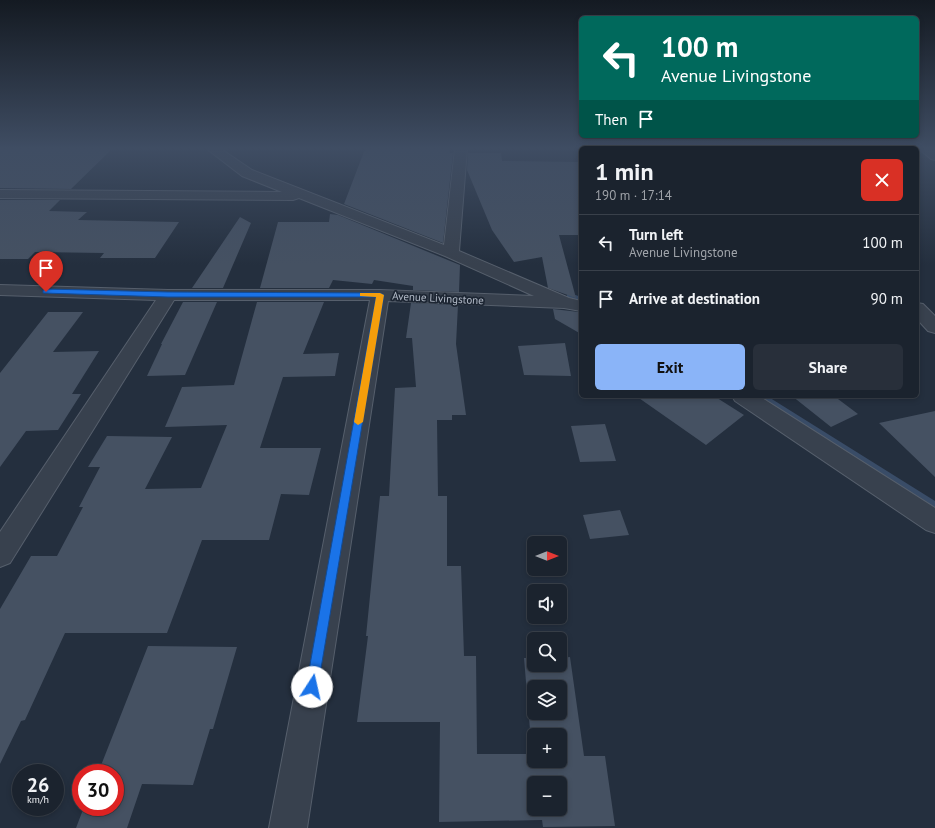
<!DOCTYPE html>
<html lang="en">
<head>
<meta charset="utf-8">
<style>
  body { margin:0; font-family:"PT Sans",sans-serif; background:#282f3a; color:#f1f3f6; height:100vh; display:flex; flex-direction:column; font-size:15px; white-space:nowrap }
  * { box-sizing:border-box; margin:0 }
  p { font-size:13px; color:#a0a4aa }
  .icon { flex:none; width:22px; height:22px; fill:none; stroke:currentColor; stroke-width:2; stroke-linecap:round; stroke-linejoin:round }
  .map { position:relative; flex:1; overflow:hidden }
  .details { position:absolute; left:579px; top:146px; width:340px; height:252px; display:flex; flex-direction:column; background:#1b232e; border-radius:6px; box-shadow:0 2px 6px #0003,0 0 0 1px #39404a }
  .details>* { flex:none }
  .hud { position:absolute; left:579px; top:16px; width:340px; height:122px; border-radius:6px; box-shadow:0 2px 6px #0003,0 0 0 1px #39404a; background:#00695c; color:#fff; overflow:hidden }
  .needle { width:26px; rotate:90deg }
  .fabs { position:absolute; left:527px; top:536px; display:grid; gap:8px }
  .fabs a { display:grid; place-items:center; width:40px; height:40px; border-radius:6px; background:#1b232e; box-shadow:0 2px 6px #0003,0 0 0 1px #39404a; font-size:20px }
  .speed { position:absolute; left:12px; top:764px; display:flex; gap:8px; font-size:20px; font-weight:700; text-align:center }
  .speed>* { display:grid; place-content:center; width:52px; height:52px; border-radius:50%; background:#1b232e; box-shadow:0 2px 6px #0003,0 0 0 1px #39404a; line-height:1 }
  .speed small { font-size:10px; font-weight:400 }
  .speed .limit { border:6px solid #d22; background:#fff; color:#111 }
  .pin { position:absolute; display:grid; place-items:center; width:34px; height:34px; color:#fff; margin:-41px -17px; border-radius:50% 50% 50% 0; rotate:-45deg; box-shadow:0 0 4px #0007 }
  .pin .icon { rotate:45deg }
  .me { position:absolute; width:44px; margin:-22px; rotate:10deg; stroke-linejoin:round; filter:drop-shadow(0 0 3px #0008) }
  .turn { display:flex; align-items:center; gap:14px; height:84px; padding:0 16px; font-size:18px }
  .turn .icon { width:52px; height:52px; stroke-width:2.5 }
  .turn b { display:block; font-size:28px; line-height:34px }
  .then { display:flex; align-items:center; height:38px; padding:0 16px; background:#0003; gap:8px; font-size:15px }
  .round { display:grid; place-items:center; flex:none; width:42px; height:42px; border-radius:6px; background:#282f3a }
  .headline { display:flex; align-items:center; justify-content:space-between; height:68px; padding:0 16px }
  h1 { font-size:24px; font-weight:600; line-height:30px }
  .button { display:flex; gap:8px; margin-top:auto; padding:8px 16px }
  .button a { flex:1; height:46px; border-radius:6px; background:#8ab4f8; color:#111; font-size:16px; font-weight:600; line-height:46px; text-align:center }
  .button a+a { background:#282f3a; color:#f1f3f6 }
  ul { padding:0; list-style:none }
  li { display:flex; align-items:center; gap:12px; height:56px; padding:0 16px; border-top:1px solid #39404a }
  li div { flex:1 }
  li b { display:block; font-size:15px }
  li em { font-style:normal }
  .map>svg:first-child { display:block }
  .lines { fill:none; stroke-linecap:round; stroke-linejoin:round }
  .stream { fill:#394c67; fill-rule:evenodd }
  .building { fill:#455162; fill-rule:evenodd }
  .street-casing { stroke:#565f6c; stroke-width:2 }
  .street { fill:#38414e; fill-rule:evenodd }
  .route { fill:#1a73e8; stroke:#114b97 }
  .slow { fill:#f59e0b }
  .labels { text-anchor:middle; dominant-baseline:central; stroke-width:3.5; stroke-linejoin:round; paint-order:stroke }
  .street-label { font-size:11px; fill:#b4bcc9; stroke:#1d2633 }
</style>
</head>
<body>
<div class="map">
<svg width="935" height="828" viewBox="0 0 935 828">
  <rect width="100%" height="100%" fill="#242f3e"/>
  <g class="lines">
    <path class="stream" d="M 567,293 L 570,293 L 581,297 L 581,301 L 567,297 Z
      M 757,396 L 767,396 L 935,501 L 935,510 Z"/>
  </g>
  <path class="building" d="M 0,149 L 112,149 L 71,189 L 0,188 Z
    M 365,149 L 449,149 L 450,153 L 453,153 L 443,243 L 344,204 Z
    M 468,153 L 501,153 L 502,161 L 581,162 L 581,235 L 559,235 L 576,298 L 548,288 L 542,257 L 514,262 L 492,230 L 467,170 Z
    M 0,200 L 60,200 L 49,211 L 87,212 L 78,220 L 179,222 L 155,258 L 100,258 L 104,253 L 35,252 L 28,259 L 0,259 Z
    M 330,214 L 338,215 L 460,265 L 459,292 L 413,290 L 413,286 L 374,280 L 372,284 L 333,280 L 329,288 L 260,288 L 278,222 L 329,222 Z
    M 240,217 L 251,223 L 223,288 L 192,288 Z
    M 183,302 L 217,302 L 185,375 L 147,376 L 162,344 L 161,344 Z
    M 257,302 L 324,302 L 303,354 L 339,353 L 335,376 L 283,377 L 260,448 L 321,448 L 309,495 L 281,494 L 269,540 L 202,540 L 167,633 L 65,633 L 25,720 L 21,721 L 0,764 L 0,609 L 31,556 L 57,556 L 83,507 L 79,507 L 100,467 L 88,467 L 107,436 L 172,437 L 145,489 L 201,488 L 227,425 L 165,427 L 182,387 L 234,385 Z
    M 411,303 L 458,305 L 456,344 L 466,415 L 452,415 L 452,420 L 437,420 L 438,496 L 447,496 L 447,566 L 461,566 L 464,656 L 476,656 L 477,754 L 532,754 L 524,658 L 534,658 L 534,665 L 560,665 L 560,658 L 570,657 L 584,756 L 605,756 L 615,826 L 543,827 L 542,820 L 439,822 L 440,722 L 357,722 L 368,636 L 366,636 L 380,496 L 389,496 L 395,388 L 416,387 L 412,338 L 406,338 ZM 534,687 L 560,687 L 560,713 L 534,713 ZM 534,735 L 560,735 L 560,761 L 534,761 ZM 534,783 L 560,783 L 560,809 L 534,809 Z
    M 553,309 L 579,312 L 581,334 L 555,319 Z
    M 48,312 L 83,312 L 53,352 L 99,351 L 72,394 L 81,394 L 58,430 L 26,431 L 0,467 L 0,373 Z
    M 565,343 L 571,376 L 524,375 L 518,346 Z
    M 636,396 L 714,396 L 744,415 L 706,445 Z
    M 792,396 L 834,396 L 858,414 L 831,427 Z
    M 935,411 L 935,477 L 879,423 Z
    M 605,424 L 616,461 L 580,462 L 571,426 Z
    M 620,510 L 629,535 L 590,539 L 583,515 Z
    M 148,646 L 237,647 L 213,729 L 210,729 L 193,785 L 142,784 L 127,828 L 76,828 L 84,807 L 115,807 L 115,773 L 98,773 Z"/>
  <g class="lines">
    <g class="street-casing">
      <path id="street" d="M 207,149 L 221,149 L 252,170 L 444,245 L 455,149 L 467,149 L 459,251 L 569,298 L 581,301 L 581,311 L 564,308 L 388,301 L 307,828 L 269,828 L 370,300 L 174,300 L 10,563 L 0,567 L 0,532 L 156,300 L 0,295 L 0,285 L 168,290 L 380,290 L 534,296 L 445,256 L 299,198 L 293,200 L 0,198 L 0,190 L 282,192 L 242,176 Z
        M 919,149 L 933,149 L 935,150 L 935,160 L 931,159 Z
        M 917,303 L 923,304 L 935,316 L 935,333 L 928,331 L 917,319 Z
        M 732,396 L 759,396 L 935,508 L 935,533 L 926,530 L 735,401 Z"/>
    </g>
    <use href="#street" class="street"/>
  </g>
  <linearGradient id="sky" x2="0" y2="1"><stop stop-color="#141a22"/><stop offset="0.56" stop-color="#3f4d63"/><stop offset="1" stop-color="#3f4d63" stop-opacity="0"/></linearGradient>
  <rect width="935" height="265" fill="url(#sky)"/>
  <path class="route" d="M 46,289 L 168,292 L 380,293 L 384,295 L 317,692 L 312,694 L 308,692 L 306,687 L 376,297 L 168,297 L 43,293 L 43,290 Z"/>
  <path class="slow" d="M 360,293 L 380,293 L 384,295 L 363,422 L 358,425 L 354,422 L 376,297 L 360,296 Z"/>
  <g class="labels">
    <g class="street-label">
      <text transform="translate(438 298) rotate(3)">Avenue Livingstone</text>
    </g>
  </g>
</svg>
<div class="fabs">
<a><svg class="needle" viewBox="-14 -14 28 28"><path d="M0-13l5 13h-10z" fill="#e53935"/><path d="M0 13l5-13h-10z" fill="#a0a4aa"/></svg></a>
<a><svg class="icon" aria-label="sound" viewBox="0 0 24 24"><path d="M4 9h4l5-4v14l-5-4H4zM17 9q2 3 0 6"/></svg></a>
<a><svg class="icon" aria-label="search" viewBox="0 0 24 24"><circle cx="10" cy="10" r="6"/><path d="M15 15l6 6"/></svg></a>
<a><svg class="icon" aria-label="layers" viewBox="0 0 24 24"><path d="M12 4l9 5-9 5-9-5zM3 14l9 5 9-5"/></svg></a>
<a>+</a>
<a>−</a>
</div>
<div class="speed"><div>26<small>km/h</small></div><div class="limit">30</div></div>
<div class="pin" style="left:46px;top:292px;background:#d93025"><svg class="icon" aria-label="arrive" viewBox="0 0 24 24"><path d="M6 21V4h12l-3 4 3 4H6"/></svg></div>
<svg class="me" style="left:312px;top:687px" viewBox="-20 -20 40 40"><circle r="19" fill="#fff"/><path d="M0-13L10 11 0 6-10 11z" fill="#1a73e8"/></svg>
<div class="hud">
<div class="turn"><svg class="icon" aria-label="left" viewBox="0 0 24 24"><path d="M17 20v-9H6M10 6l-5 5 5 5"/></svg><div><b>100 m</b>Avenue Livingstone</div></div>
<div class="then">Then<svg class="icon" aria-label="arrive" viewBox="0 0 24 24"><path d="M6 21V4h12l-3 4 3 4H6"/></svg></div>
</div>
<section class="details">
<div class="headline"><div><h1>1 min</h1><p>190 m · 17:14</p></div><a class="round" style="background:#d93025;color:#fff"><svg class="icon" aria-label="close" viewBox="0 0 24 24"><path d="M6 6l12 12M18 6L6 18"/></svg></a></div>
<ul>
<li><svg class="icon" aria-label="left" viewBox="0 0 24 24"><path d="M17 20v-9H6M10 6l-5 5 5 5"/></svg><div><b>Turn left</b><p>Avenue Livingstone</p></div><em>100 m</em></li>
<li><svg class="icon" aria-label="arrive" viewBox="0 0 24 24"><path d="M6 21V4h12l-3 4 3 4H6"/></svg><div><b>Arrive at destination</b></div><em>90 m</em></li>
</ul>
<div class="button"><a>Exit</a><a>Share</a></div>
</section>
</div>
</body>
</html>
